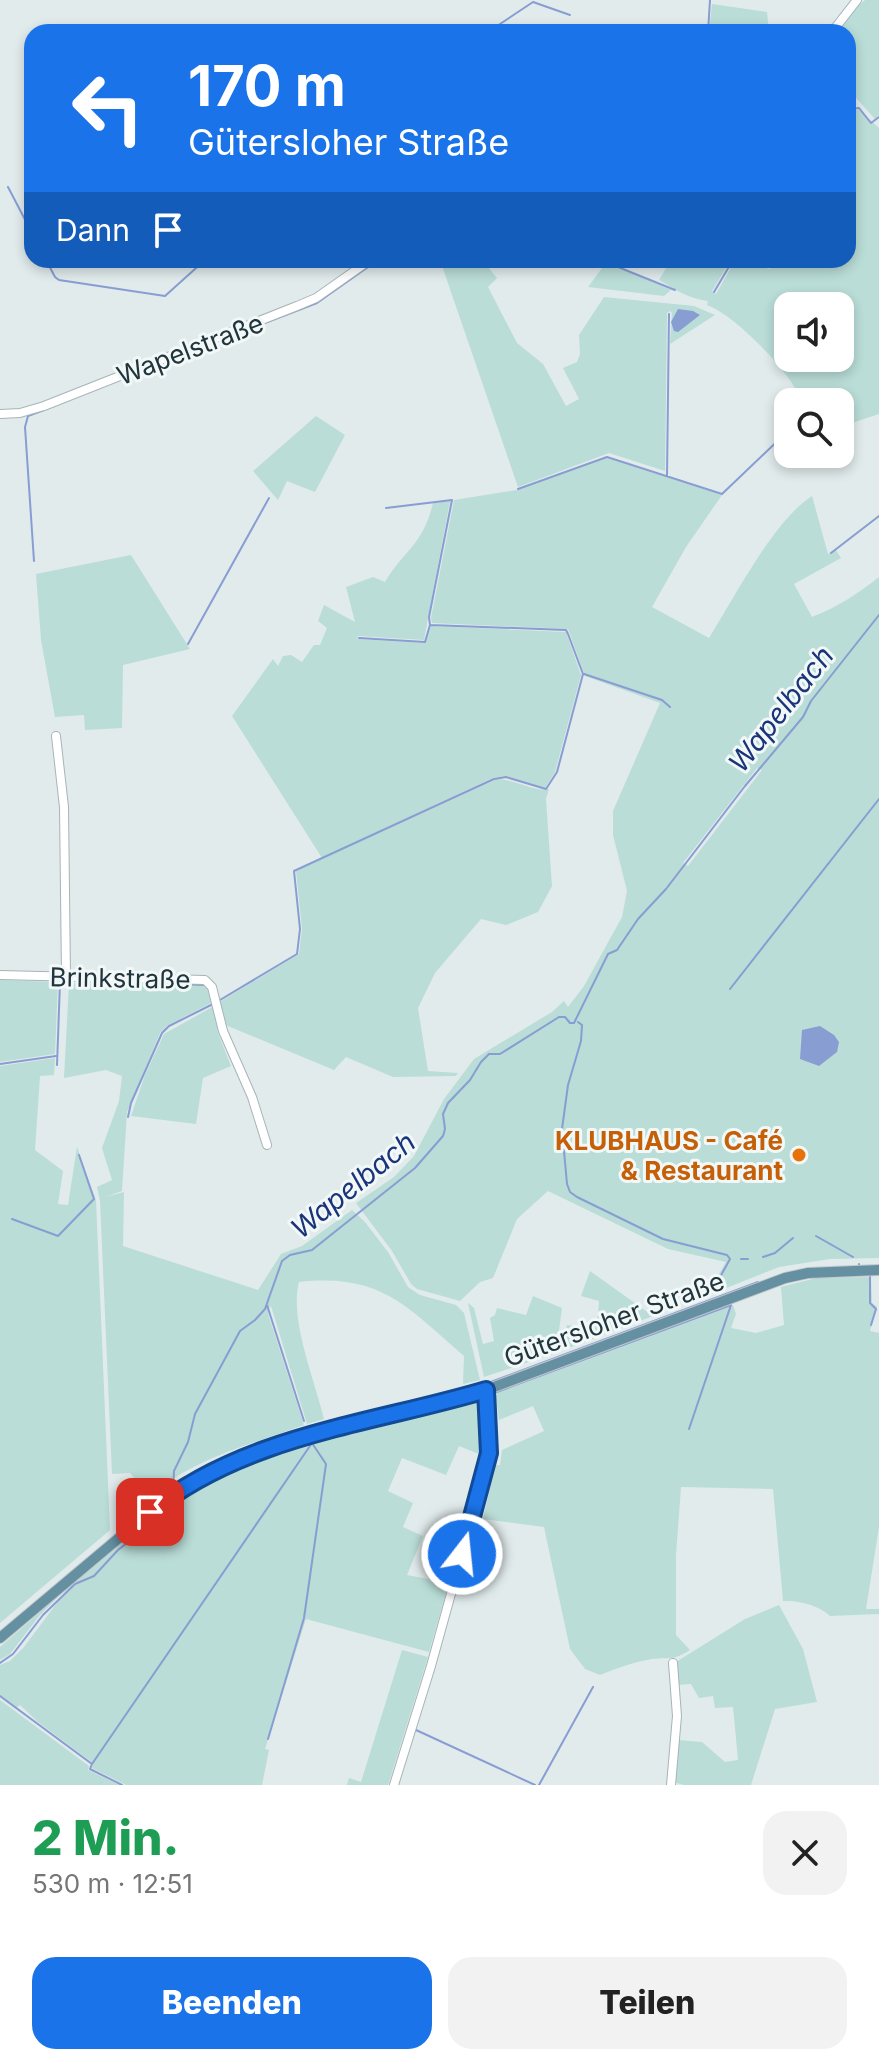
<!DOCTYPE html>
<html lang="de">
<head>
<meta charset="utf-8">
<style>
  body { margin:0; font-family:Inter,sans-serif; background:#f2f2f2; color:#222; height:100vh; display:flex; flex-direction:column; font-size:30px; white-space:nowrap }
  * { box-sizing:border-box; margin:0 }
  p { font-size:26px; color:#767676 }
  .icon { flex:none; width:44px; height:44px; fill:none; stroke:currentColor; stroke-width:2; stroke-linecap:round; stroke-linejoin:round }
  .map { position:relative; height:1785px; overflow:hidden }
  .panel { display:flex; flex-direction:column; background:#fff; flex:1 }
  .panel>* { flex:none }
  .hud { position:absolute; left:24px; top:24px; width:832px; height:244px; border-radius:24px; box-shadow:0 4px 12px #0003; background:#1a73e8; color:#fff; overflow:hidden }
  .fabs { position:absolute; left:774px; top:292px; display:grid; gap:16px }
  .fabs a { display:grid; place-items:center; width:80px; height:80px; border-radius:16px; background:#fff; box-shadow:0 4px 12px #0003; font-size:40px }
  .pin { position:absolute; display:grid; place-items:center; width:68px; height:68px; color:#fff; margin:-34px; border-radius:16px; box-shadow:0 4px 12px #0006 }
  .me { position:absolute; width:88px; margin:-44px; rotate:16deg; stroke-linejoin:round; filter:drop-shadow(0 0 6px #0008) }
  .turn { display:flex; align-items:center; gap:28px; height:168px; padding:0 32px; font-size:36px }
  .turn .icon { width:104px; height:104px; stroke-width:2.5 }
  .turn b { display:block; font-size:56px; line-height:68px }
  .then { display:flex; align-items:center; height:76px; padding:0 32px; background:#0003; gap:16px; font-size:30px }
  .round { display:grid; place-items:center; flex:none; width:84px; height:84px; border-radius:24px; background:#f2f2f2 }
  .head { display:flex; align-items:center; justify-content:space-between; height:136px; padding:0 32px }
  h1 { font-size:48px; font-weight:800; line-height:60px; color:#1e9e55 }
  .cta { display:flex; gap:16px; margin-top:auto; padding:16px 32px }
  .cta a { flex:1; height:92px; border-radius:24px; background:#1a73e8; color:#fff; font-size:32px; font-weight:800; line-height:92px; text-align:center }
  .cta a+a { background:#f2f2f2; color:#222 }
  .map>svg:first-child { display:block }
  .green { fill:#baddd7; fill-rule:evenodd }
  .water { fill:#889dd2 }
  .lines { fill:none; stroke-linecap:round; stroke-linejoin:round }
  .stream { stroke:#889dd2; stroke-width:2 }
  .minor-casing { stroke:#a7b4b8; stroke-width:10 }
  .major-casing { stroke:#c1c6c9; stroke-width:12 }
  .minor { stroke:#fff; stroke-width:8 }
  .major { stroke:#6590a2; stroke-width:10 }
  .route-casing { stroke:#114b97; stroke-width:20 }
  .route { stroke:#1a73e8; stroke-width:14 }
  .food-dot { fill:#e8710a; stroke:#f2f8f8; stroke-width:3 }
  .labels { text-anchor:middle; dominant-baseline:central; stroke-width:6; stroke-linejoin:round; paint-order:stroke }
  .street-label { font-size:26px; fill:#21353d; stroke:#f2f8f8 }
  .food-label { font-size:26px; font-weight:bold; fill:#c56008; stroke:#f2f8f8; text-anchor:end }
  .water-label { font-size:28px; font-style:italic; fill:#1a347a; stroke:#f2f8f8 }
</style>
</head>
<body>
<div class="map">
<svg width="879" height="1785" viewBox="0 0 879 1785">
  <rect width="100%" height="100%" fill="#e1ebec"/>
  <path class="green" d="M 865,0 L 879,0 L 879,115 L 875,119 L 848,89 L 848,32 L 836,32 L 847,15 Z
    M 712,4 L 767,12 L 769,32 L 709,32 Z
    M 848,110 L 859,110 L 879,128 L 879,414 L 840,427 L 840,402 L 802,402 C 793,374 735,315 707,305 L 708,301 C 684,297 679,291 659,280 L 671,260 L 731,260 L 712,291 L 716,294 L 735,260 L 770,269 L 773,260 L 848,260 ZM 840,306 L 840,358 L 788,358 L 788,306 Z
    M 440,260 L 482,260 L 497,278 L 488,287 L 517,343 L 543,364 L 566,406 L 579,399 L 563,368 L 577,362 L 580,354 L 579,335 L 604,297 L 694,306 L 715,315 L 670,344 L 672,313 L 670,311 L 667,313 L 665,471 L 609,453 L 518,487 Z
    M 605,264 L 640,276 L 671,290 L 664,296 L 588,287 Z
    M 316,416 L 345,435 L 315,492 L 287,481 L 278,500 L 253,471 Z
    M 607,458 L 722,495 L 686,547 L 652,607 L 709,638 C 734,598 774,520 812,496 L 828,554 L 836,550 L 841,558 L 794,584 L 812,617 C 836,608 859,593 879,577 L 879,1258 L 830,1259 L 779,1267 L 706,1296 L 726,1262 L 668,1249 L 548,1191 L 517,1219 L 493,1278 L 480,1282 L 460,1301 L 417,1289 L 411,1284 L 392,1251 L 356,1203 L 394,1177 L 414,1156 L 444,1099 L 474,1059 L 552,1012 L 564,1001 L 568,1007 L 584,986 L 622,917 L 627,891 L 613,835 L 613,811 L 660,703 L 585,676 L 568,629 L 432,623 L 431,618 L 454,500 L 517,490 ZM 757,768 L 762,770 L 688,866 L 683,863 Z
    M 450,501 L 424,640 L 358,636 L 357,639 L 425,643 L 431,626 L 566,632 L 581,675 L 555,772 L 545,788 L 506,776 L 493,778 L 322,858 L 232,716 L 273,659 L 278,666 L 283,656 L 291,655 L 302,662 L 314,645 L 320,645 L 327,628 L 318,621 L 324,605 L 355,622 L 346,587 L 373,577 L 385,582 C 405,549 423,545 433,503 Z
    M 131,555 L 190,649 L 123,665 L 122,728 L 85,730 L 84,715 L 55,717 L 41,640 L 36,574 Z
    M 497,779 C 514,779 534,792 549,789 L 546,799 L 552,886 L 538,912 L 506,925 L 481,919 L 435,973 L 418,1008 L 428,1071 L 458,1073 L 456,1076 L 393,1077 L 346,1057 L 334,1070 L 223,1024 L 218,1003 L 299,954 L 302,929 L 296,871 Z
    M 0,980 L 58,982 L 55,1054 L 0,1062 Z
    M 69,983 L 201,985 L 207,988 L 211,1003 L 168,1025 L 160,1033 L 127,1112 L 122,1191 L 105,1197 L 124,1192 L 123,1246 L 258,1290 L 281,1254 L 302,1246 L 352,1210 L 365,1222 L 388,1252 L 408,1287 L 420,1295 L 456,1305 L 464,1313 L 480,1380 L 463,1384 L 464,1356 C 406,1306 381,1273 299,1282 C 289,1319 315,1381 324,1419 L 307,1424 L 271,1306 L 268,1310 L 269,1317 L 304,1425 C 251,1444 194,1459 150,1495 L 130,1473 L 112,1474 L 100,1201 L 97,1187 L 112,1180 L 102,1148 L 119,1101 L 122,1076 L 106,1070 L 64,1078 Z
    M 214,1006 L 218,1033 L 231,1066 L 203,1078 L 196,1124 L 131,1116 L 145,1075 L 164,1034 Z
    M 55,1058 L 54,1075 L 40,1076 L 35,1150 L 63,1171 L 58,1204 L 68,1205 L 77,1147 L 96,1200 L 110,1530 L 0,1623 L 0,1066 Z
    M 590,1271 L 653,1316 L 563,1350 L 567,1325 L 593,1329 L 598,1316 L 599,1301 L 581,1296 Z
    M 871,1277 L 872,1303 L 877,1307 L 870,1331 L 879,1333 L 879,1527 L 866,1609 L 879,1609 L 879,1614 L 830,1616 C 819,1605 798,1600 783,1601 L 773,1489 L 681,1487 L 676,1555 L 676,1635 L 690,1650 C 672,1661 672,1657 652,1659 C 634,1662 617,1668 600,1675 L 585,1669 L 570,1649 L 544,1527 L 483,1519 L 495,1465 L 500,1465 L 502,1450 L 544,1431 L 533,1406 L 499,1420 L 496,1397 L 499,1390 L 733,1305 L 736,1314 L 731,1328 L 756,1333 L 784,1325 L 781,1287 L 816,1278 Z
    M 533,1296 L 562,1308 L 556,1353 L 484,1377 L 468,1303 L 474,1308 L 483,1344 L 494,1341 L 490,1318 L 495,1315 L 497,1308 L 526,1315 Z
    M 482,1398 L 484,1456 L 459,1446 L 446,1475 L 402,1458 L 388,1491 L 413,1503 L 403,1527 L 423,1536 L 407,1575 L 449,1583 L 429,1652 L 306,1619 L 265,1749 L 269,1750 L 262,1785 L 126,1785 L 92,1768 L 93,1763 L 38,1722 L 20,1705 L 16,1708 L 0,1695 L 0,1665 L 10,1661 L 24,1647 L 68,1588 L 131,1536 L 204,1482 L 313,1441 Z
    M 62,1593 L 40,1615 L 10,1654 L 0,1660 L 0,1647 Z
    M 779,1605 L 803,1649 L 817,1702 L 775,1709 L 751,1785 L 684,1785 L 673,1782 L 678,1740 L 702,1742 L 725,1762 L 738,1760 L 733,1707 L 715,1708 L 713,1696 L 699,1698 L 691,1684 L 677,1685 L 676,1662 L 745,1619 Z
    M 402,1650 L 428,1657 L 388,1785 L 347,1785 L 349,1778 L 361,1782 Z
    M 0,1700 L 89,1766 L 88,1770 L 119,1785 L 0,1785 Z"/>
  <path class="water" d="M 678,309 L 693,311 L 700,315 L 678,332 L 674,331 L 671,322 Z
    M 820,1026 L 834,1035 L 839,1042 L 837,1052 L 819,1066 L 800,1059 L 802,1030 Z"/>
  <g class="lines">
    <path class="stream" d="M 603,31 L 607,32
      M 488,32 L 533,2 L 570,15
      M 708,32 L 710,0
      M 848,109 L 859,108 L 871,123 L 879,117
      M 8,187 L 32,233
      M 46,260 L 55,277 L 59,280 L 165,296 L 205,260
      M 608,263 L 675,290
      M 714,292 L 733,260
      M 257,326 L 317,303 L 378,260
      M 147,370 L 155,373
      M 667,476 L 669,314
      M 518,489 L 607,457 L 722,494 L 788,431
      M 831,553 L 879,516
      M 34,561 L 25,427 L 28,416 L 44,410
      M 359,638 L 425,642 L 430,625
      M 188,644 L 269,498
      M 584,674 L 662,700 L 670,707
      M 148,983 L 206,985
      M 730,989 L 879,799
      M 220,1000 L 297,954 L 300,929 L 294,871 L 494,779 L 506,777 L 546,789 L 557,772 L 583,674 L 568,634 L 566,630 L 430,625 L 429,617 L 452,500 L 386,508
      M 578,1022 L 582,1025 L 581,1041 L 568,1085 L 562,1129 L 567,1184 L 570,1192 L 577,1197 L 663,1239 L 727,1255 L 730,1259 L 713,1290
      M 0,1064 L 56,1056
      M 57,1065 L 60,982
      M 128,1117 L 131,1103 L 162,1033 L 169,1026 L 213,1004
      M 12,1219 L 58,1236 L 94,1199 L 79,1155
      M 816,1236 L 853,1257
      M 763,1257 L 775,1253 L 793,1238
      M 741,1259 L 748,1259
      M 859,1264 L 859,1265
      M 870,1274 L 870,1303 L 876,1309 L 871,1325
      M 267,1305 L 304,1421
      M 488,1383 L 758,1282
      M 492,1421 L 494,1393 L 731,1305 L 689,1429
      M 173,1490 L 174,1471 L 188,1442 L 195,1414 L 240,1331 L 255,1320 L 265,1309 L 282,1261 L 290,1255 L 312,1250 L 415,1168 L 443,1136 L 445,1129 L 443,1114 L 448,1103 L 470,1080 L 481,1062 L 489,1054 L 500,1054 L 559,1017 L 565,1017 L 570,1023 L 574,1023 L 608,954 L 617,950 L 638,919 L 666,889 L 745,786 L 803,717 L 811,701 L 879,615
      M 0,1663 L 13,1654 L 43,1615 L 75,1584 L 94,1576 L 118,1550 L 171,1509 L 173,1500
      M 0,1696 L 92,1764 L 90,1769 L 122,1785
      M 416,1730 L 535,1785
      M 92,1764 L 312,1443 L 326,1464 L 304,1618 L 268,1739
      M 539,1785 L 593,1687"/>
    <g class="minor-casing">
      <path id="minor" d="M 832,32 L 857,0
        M 0,414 L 20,413 L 44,406 L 297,306 L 316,298 L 370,260
        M 56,736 L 64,807 L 66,977
        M 0,975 L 205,980 L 212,987 L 223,1031 L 252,1097 L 267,1145
        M 394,1785 L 431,1666 L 485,1471 L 489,1453 L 486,1390
        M 671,1785 L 677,1716 L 673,1663"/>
    </g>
    <g class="major-casing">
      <path id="major" d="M 0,1638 L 163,1501 L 187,1484 L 217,1469 L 285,1443 L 486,1390 L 785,1278 L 808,1273 L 879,1270"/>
    </g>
    <use href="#minor" class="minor"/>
    <use href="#major" class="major"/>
  </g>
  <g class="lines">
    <g class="route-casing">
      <path id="route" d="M 150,1512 C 245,1435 372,1424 486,1390 L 489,1453 L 462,1554"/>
    </g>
    <use href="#route" class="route"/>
  </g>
  <circle class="food-dot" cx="799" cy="1155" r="8"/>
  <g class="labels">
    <g class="street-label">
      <text transform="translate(190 349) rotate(-21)">Wapelstraße</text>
      <text transform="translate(120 978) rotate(1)">Brinkstraße</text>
      <text transform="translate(614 1319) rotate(-20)">Gütersloher Straße</text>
    </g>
    <g class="food-label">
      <text x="783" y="1140">KLUBHAUS - Café<tspan x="783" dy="30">&amp; Restaurant</tspan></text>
    </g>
    <g class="water-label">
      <text transform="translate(781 709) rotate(-52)">Wapelbach</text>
      <text transform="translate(353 1185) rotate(-39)">Wapelbach</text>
    </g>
  </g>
</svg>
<div class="fabs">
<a><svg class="icon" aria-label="sound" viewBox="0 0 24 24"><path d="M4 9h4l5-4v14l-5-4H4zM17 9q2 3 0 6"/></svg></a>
<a><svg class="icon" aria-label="search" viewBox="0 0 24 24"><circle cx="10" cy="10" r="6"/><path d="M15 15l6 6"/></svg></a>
</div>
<div class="pin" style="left:150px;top:1512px;background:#d93025"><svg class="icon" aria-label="arrive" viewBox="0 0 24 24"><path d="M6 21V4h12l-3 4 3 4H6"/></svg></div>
<svg class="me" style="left:462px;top:1554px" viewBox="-20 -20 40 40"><circle r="17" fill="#1a73e8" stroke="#fff" stroke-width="3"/><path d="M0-11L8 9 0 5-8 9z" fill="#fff"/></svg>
<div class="hud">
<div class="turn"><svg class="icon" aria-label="left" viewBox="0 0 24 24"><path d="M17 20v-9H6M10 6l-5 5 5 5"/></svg><div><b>170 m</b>Gütersloher Straße</div></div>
<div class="then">Dann<svg class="icon" aria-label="arrive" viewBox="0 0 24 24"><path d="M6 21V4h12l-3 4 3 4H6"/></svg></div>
</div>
</div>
<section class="panel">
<div class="head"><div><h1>2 Min.</h1><p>530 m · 12:51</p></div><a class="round"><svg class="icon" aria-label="close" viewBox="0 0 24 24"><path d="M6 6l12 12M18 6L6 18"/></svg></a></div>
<div class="cta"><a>Beenden</a><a>Teilen</a></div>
</section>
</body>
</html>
